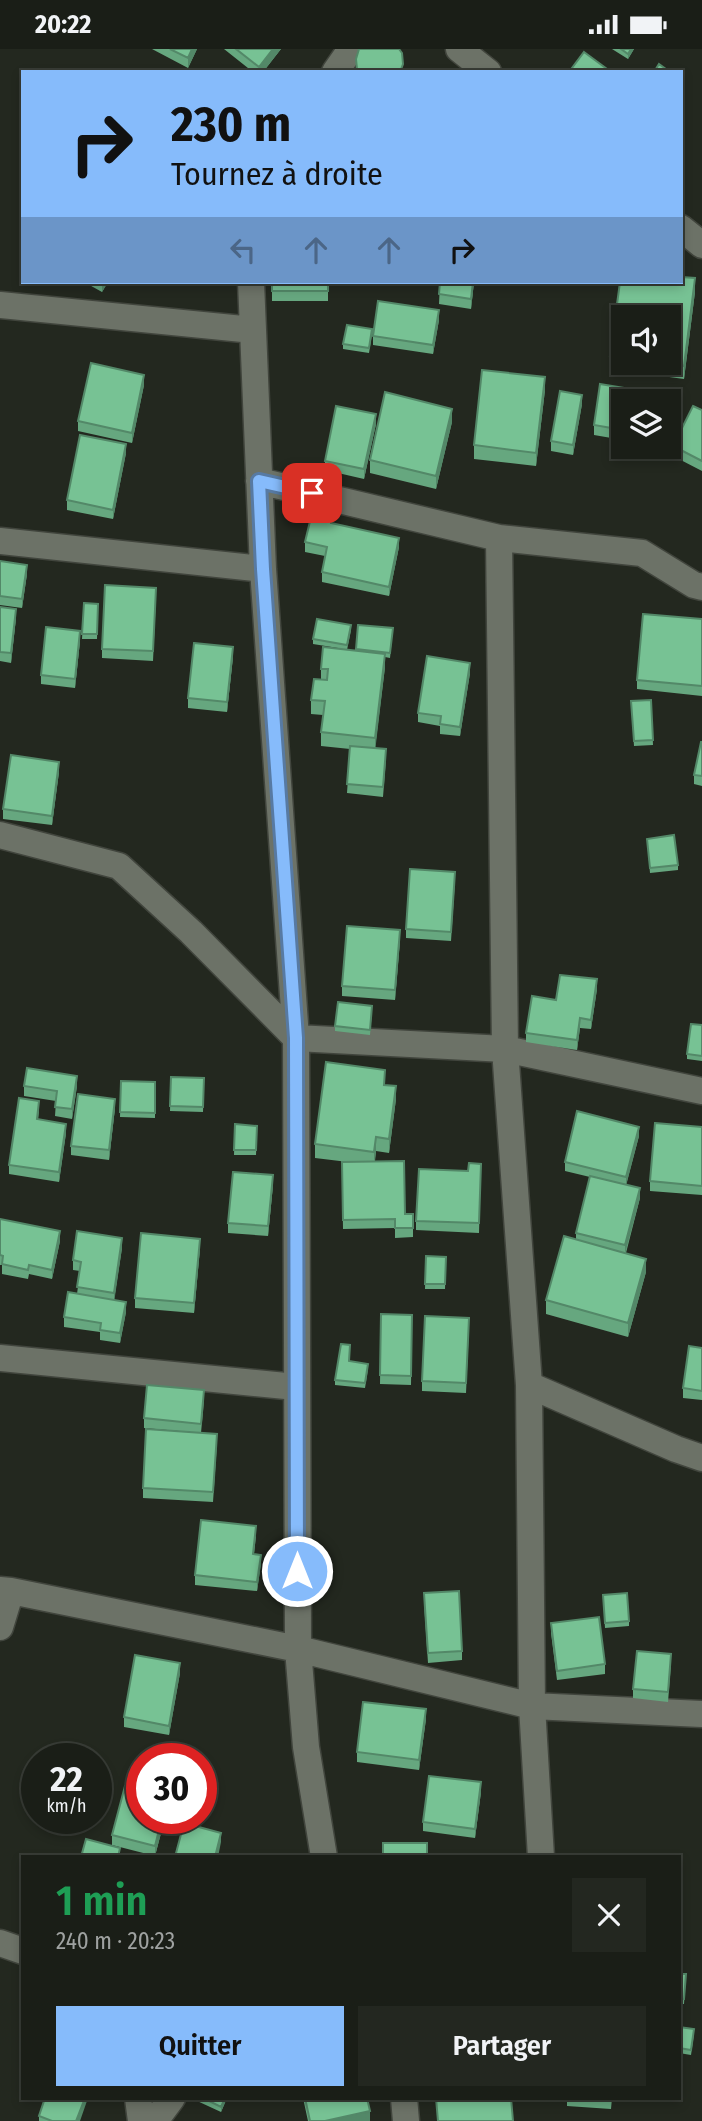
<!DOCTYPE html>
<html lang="fr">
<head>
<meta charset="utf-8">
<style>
  body { margin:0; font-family:"Fira Sans Condensed",sans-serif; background:#232720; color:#f1f3f6; height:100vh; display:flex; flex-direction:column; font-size:26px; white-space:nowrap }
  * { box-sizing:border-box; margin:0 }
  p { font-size:23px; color:#9fa2a1 }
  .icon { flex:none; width:38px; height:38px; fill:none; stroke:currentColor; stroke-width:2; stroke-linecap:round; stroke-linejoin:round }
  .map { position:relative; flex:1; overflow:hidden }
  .details { position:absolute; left:21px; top:1806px; width:660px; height:245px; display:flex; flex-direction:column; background:#1a1e17; border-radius:0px; box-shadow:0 4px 10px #0003,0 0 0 2px #383c36 }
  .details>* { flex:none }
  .banner { position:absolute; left:21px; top:21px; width:662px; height:214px; border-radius:0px; box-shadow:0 4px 10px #0003,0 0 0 2px #383c36; background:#86bbfb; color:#111; overflow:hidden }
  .fabs { position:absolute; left:611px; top:256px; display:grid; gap:14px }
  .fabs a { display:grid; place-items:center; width:70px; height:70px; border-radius:0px; background:#1a1e17; box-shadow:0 4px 10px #0003,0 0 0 2px #383c36; font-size:35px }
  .speed { position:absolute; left:21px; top:1694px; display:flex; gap:14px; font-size:35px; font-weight:700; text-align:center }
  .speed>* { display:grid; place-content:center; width:91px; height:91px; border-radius:50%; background:#1a1e17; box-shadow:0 4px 10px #0003,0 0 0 2px #383c36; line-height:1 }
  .speed small { font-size:18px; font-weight:400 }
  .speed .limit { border:10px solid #d22; background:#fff; color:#111 }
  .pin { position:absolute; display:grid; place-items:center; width:60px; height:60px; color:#fff; margin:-30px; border-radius:14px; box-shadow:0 4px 10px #0006 }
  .me { position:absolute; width:77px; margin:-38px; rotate:0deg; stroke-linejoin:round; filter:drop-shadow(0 0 5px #0008) }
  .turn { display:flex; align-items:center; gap:24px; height:147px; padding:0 35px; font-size:32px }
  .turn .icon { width:91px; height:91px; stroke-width:2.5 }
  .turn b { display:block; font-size:49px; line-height:60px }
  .lanes { display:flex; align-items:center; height:66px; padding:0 35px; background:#0003; justify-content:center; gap:35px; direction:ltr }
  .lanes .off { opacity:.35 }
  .round { display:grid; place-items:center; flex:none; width:74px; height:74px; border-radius:0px; background:#232720 }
  .summary { display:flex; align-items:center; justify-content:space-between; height:119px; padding:0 35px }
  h1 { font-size:42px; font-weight:600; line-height:52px; color:#1e9e55 }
  .primary-button { display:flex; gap:14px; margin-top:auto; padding:14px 35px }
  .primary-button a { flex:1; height:80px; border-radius:0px; background:#86bbfb; color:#111; font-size:28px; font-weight:600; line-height:80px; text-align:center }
  .primary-button a+a { background:#232720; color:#f1f3f6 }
  .status { display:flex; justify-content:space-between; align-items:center; height:49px; padding:0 35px; background:#1a1e17; direction:ltr }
  .status svg { height:19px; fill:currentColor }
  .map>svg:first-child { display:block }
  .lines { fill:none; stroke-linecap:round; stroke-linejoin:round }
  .street-casing { stroke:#41453d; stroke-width:29 }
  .street { stroke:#6c7267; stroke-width:26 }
  .wall { fill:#66a77f; fill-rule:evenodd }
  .shaded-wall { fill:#538868 }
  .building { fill:#77c294; stroke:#538868; stroke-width:2 }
  .route-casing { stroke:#577aa3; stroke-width:18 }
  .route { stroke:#86bbfb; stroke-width:12 }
</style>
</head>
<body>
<div class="status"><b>20:22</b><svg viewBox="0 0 49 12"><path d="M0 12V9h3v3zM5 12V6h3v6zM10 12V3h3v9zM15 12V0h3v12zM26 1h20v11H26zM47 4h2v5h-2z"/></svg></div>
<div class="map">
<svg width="702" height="2072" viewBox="0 0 702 2072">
  <rect width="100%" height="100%" fill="#23281f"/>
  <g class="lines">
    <g class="street-casing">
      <path id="street" d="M 459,0 L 488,23
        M 335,23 L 351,0
        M 681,179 L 702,196
        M 251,233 L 263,520 L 296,989 L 298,1600 L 306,1698 L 324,1808
        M 0,256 L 253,281
        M 259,432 L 499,489 L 642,504 L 694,536 L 702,538
        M 499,489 L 505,1000 L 529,1336 L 532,1657 L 541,1808
        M 0,492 L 263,520
        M 0,786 L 119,817 L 191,883 L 296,989 L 505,1000 L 702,1042
        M 0,1309 L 296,1338
        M 529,1336 L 676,1400 L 702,1409
        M 0,1541 L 11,1542 L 298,1600 L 532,1657 L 702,1665
        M 0,1578 L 11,1542
        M 0,1894 L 23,1902
        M 138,2049 L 141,2072
        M 404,2049 L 406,2072
        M 155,2072 L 172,2049"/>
    </g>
    <use href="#street" class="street"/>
  </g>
  <path class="wall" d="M 152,0 L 197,0 L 188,19 Z
    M 224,0 L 281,0 L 263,23 L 253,23 Z
    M 612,0 L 634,0 L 628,10 Z
    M 681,228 L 695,229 L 695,243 L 684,330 L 610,320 L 610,307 L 620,233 L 681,233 ZM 623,268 L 668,268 L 668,313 L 623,313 Z
    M 84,233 L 108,233 L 102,243 Z
    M 272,233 L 328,233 L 328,252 L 272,252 Z
    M 440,233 L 474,233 L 471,260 L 439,255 Z
    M 439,271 L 433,305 L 373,296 L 373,287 Z
    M 372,285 L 369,304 L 343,300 L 343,295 Z
    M 600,335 L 667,346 L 667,352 L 623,352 L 623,391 L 594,386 L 594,376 Z
    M 144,336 L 132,394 L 78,382 L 78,372 Z
    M 545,341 L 536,417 L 474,410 L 474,396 Z
    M 582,355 L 573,406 L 551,402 L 551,392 Z
    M 702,361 L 702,422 L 673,407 L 673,397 Z
    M 452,373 L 436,440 L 370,424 L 370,411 Z
    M 376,375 L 364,430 L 325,421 L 325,412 Z
    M 126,404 L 113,470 L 67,461 L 67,451 Z
    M 332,474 L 399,498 L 389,547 L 322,533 L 322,523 L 325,507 L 305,503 L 305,493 Z
    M 0,512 L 27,525 L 22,559 L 0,556 Z
    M 156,548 L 153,612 L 102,609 L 102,600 Z
    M 84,554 L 98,555 L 97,590 L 82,590 Z
    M 0,558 L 16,569 L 11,614 L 0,612 Z
    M 702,570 L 702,647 L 637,640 L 637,631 Z
    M 358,576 L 393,579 L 390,609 L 385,608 L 385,618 L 375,699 L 386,710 L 383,748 L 347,744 L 350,700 L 321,697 L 321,683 L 323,666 L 311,665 L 311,651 L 321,630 L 321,620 L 338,599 L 313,595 L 313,590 L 351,581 L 347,601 L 356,601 Z
    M 80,592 L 75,639 L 41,635 L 41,626 Z
    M 233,608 L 227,663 L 188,659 L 188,649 Z
    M 470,624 L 460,687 L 440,685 L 440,677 L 418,673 L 418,664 Z
    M 651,651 L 653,696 L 634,697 L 631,652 Z
    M 702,693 L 702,737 L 694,735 L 694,726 Z
    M 59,723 L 52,776 L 3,770 L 3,760 Z
    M 647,790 L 678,816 L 678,821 L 650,824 Z
    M 455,832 L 451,892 L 406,889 L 406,880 Z
    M 400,891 L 395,951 L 342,947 L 342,937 Z
    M 597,940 L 591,980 L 580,979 L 577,1001 L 526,993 L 526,984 L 556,951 Z
    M 372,962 L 370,986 L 335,982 L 335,977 Z
    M 702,976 L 702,1012 L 687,1010 L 687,1005 Z
    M 171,1028 L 204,1029 L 203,1063 L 170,1062 Z
    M 121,1032 L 155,1033 L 155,1069 L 120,1068 Z
    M 385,1036 L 396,1050 L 389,1104 L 376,1102 L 375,1112 L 405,1165 L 413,1165 L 413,1188 L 395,1189 L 395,1179 L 343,1180 L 342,1113 L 348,1113 L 315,1109 L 315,1095 Z
    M 24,1037 L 77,1037 L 72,1070 L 55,1067 L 56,1052 L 24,1047 Z
    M 115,1059 L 109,1111 L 71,1106 L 71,1097 Z
    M 39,1061 L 38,1071 L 66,1084 L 59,1133 L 9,1125 L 9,1116 Z
    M 235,1075 L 257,1077 L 256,1106 L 234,1106 Z
    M 702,1078 L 702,1146 L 650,1142 L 650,1132 Z
    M 639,1087 L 626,1136 L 640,1149 L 626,1204 L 646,1223 L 628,1288 L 546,1265 L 546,1251 L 576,1190 L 576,1184 L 590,1128 L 565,1122 L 565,1113 Z
    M 481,1115 L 479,1184 L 416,1181 L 416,1172 L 468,1122 Z
    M 273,1136 L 268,1187 L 228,1184 L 228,1174 Z
    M 0,1170 L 60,1192 L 52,1230 L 29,1225 L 28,1230 L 2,1225 L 2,1216 L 0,1216 Z
    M 122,1199 L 114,1251 L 126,1263 L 120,1294 L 100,1291 L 100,1283 L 64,1278 L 64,1268 L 77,1245 L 80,1222 L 73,1221 L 73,1211 Z
    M 200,1199 L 194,1264 L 135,1259 L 135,1249 Z
    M 426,1207 L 446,1208 L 445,1240 L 425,1240 Z
    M 381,1265 L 412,1266 L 411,1336 L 380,1335 Z
    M 469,1279 L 466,1344 L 422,1342 L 422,1332 Z
    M 702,1299 L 702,1351 L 683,1349 L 683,1339 Z
    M 350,1301 L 349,1312 L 368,1320 L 365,1339 L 335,1336 L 335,1331 Z
    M 204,1351 L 201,1384 L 217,1394 L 213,1453 L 143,1449 L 143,1439 L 191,1383 L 144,1379 L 144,1369 Z
    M 256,1487 L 254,1505 L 261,1515 L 257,1542 L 195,1536 L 195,1526 Z
    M 603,1546 L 629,1572 L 629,1577 L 605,1579 Z
    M 424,1554 L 462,1602 L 462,1611 L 428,1614 Z
    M 551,1574 L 605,1615 L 605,1625 L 557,1631 L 551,1584 Z
    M 671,1615 L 668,1653 L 633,1649 L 633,1640 Z
    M 180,1624 L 169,1686 L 124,1678 L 124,1668 Z
    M 426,1670 L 419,1721 L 357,1713 L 357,1703 Z
    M 481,1743 L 475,1789 L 423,1782 L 423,1773 Z
    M 142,1769 L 165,1769 L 155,1807 L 112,1796 L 112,1786 Z
    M 679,1925 L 686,1925 L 684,1955 L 679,1955 Z
    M 679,1978 L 694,1985 L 691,2006 L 679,2004 Z
    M 195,2049 L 227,2049 L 221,2063 L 195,2051 Z
    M 303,2049 L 367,2049 L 370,2072 L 308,2072 Z
    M 567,2049 L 612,2049 L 611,2060 L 567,2057 Z
    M 39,2067 L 80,2072 L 39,2072 Z"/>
  <path class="shaded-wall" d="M 192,0 L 197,0 L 188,19 L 188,9 Z
    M 273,0 L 281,0 L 263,23 L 259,23 L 259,18 Z
    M 631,0 L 634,0 L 628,10 L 628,5 Z
    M 695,229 L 695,243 L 684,330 L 684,317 Z
    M 103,233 L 108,233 L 102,243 L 102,234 Z
    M 473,233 L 474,233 L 471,260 L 471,250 Z
    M 439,261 L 439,271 L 433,305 L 433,296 Z
    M 144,326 L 144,336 L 132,394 L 132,384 Z
    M 545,328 L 545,341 L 536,417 L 536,404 Z
    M 582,346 L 582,355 L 573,406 L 573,396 Z
    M 452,360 L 452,373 L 436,440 L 436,427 Z
    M 376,365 L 376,375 L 364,430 L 364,420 Z
    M 126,395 L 126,404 L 113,470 L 113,461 Z
    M 399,489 L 399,498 L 389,547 L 389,538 Z
    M 27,516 L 27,525 L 22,559 L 22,550 Z
    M 16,560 L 16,569 L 11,614 L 11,604 Z
    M 80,582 L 80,592 L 75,639 L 75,630 Z
    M 233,598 L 233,608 L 227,663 L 227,653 Z
    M 385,605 L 385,618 L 375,703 L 375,689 Z
    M 470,614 L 470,624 L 460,687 L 460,678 Z
    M 59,713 L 59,723 L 52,776 L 52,767 Z
    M 400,881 L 400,891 L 395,951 L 395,941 Z
    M 597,930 L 597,940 L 591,980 L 591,971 Z
    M 580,969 L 580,979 L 577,1001 L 577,991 Z
    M 77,1027 L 77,1037 L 72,1070 L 72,1060 Z
    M 396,1037 L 396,1050 L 389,1104 L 389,1090 Z
    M 115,1050 L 115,1059 L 109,1111 L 109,1101 Z
    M 66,1075 L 66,1084 L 59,1133 L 59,1123 Z
    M 639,1078 L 639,1087 L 626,1137 L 626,1128 Z
    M 376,1088 L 376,1102 L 374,1116 L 374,1103 Z
    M 273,1126 L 273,1136 L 268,1187 L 268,1177 Z
    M 640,1139 L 640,1149 L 625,1205 L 625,1196 Z
    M 60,1182 L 60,1192 L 52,1230 L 52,1221 Z
    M 122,1189 L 122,1199 L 114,1254 L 114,1244 Z
    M 200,1190 L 200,1199 L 194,1264 L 194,1254 Z
    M 646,1210 L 646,1223 L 628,1288 L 628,1274 Z
    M 126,1253 L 126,1263 L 120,1294 L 120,1284 Z
    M 261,1506 L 261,1515 L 257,1542 L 257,1533 Z
    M 180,1614 L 180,1624 L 169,1686 L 169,1677 Z
    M 426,1660 L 426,1670 L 419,1721 L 419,1711 Z
    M 481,1733 L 481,1743 L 475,1789 L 475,1780 Z
    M 162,1769 L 165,1769 L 155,1807 L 155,1797 Z
    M 221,1784 L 221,1793 L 218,1808 L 215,1808 Z
    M 85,2049 L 88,2049 L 80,2072 L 76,2072 Z
    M 225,2049 L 227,2049 L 221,2063 L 221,2058 Z
    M 370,2062 L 370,2072 L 325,2072 Z"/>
  <path class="building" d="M 170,0 L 192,0 L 188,9 Z
    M 236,0 L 273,0 L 259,18 Z
    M 359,0 L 399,0 L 402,4 L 403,15 L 400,23 L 359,23 L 357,20 L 356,10 Z
    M 621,0 L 631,0 L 628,5 Z
    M 584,3 L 607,20 L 605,23 L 569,23 Z
    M 659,15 L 670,23 L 654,23 Z
    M 681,228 L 695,229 L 684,317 L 659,313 L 668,313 L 668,268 L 623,268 L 623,308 L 610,307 L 620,233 L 681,233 Z
    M 272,233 L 328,233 L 328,242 L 272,242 Z
    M 440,233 L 473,233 L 471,250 L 439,245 Z
    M 378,252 L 439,261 L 433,296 L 373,287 Z
    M 347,276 L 372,280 L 369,299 L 343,295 Z
    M 91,314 L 144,326 L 132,384 L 78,372 Z
    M 482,321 L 545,328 L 536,404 L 474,396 Z
    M 600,335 L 667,346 L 666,352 L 623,352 L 623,381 L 594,376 Z
    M 560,342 L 582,346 L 573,396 L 551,392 Z
    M 385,343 L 452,360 L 436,427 L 370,411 Z
    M 336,357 L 376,365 L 364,420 L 325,412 Z
    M 693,357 L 702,361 L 702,412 L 673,397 Z
    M 80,386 L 126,395 L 113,461 L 67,451 Z
    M 312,464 L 332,468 L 331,474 L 399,489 L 389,538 L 322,523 L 327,498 L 305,493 Z
    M 0,512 L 27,516 L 22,550 L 0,547 Z
    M 105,536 L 156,539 L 153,602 L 102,600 Z
    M 84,554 L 98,555 L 97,585 L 82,585 Z
    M 0,558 L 16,560 L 11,604 L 0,603 Z
    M 643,565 L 702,570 L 702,637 L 637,631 Z
    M 317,570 L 351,576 L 347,596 L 313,590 Z
    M 358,576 L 393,579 L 390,604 L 356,600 Z
    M 46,578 L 80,582 L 75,630 L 41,626 Z
    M 194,594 L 233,598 L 227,653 L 188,649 Z
    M 323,598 L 385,605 L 375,689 L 321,683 L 325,652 L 311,651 L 314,630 L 327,631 L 328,620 L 321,620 Z
    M 427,607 L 470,614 L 460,678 L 440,675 L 441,667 L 418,664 Z
    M 651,651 L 653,691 L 634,692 L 631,652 Z
    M 701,693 L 702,693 L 702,727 L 694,726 Z
    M 350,697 L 386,700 L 383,738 L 347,735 Z
    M 11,706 L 59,713 L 52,767 L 3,760 Z
    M 674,786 L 678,816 L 650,819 L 647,790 Z
    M 410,820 L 455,823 L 451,883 L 406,880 Z
    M 347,877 L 400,881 L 395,941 L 342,937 Z
    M 560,926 L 597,930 L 591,971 L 580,969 L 577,991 L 526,984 L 532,947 L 556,951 Z
    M 338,953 L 372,957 L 370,981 L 335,977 Z
    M 691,975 L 702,976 L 702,1007 L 687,1005 Z
    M 326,1013 L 385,1021 L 384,1036 L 396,1037 L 389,1090 L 376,1088 L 374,1103 L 315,1095 Z
    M 27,1019 L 77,1027 L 72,1060 L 55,1058 L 57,1042 L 24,1037 Z
    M 171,1028 L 204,1029 L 203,1058 L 170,1057 Z
    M 121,1032 L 155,1033 L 155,1064 L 120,1063 Z
    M 78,1045 L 115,1050 L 109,1101 L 71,1097 Z
    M 19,1049 L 39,1052 L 37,1070 L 66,1075 L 59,1123 L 9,1116 Z
    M 577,1062 L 639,1078 L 626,1128 L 565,1113 Z
    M 655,1074 L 702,1078 L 702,1137 L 650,1132 Z
    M 235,1075 L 257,1077 L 256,1101 L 234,1101 Z
    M 404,1112 L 405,1165 L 413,1165 L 413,1179 L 395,1179 L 395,1170 L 343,1171 L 342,1113 Z
    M 469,1114 L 481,1115 L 479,1174 L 416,1172 L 419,1120 L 468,1122 Z
    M 233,1123 L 273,1126 L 268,1177 L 228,1174 Z
    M 590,1127 L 640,1139 L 625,1196 L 576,1184 Z
    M 0,1170 L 60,1182 L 52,1221 L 29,1216 L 28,1221 L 2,1215 L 3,1207 L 0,1206 Z
    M 77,1182 L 122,1189 L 114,1244 L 77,1238 L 81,1213 L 73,1211 Z
    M 141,1184 L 200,1190 L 194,1254 L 135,1249 Z
    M 564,1187 L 646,1210 L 628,1274 L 546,1251 Z
    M 426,1207 L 446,1208 L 445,1235 L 425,1235 Z
    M 68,1243 L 126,1253 L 120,1284 L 100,1281 L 101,1274 L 64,1268 Z
    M 381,1265 L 412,1266 L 411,1327 L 380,1326 Z
    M 425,1267 L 469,1269 L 466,1334 L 422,1332 Z
    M 341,1295 L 350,1296 L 349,1312 L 368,1315 L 365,1334 L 335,1331 Z
    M 689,1297 L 702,1299 L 702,1342 L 683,1339 Z
    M 147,1336 L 204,1341 L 201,1375 L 144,1369 Z
    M 146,1380 L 217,1385 L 213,1443 L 143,1439 Z
    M 201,1471 L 256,1477 L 253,1505 L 261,1506 L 257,1533 L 195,1526 Z
    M 459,1542 L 462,1602 L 428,1604 L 424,1544 Z
    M 627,1544 L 629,1572 L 605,1574 L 603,1546 Z
    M 599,1568 L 605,1615 L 557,1622 L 551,1574 Z
    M 637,1602 L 671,1605 L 668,1643 L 633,1640 Z
    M 135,1606 L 180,1614 L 169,1677 L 124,1668 Z
    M 363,1653 L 426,1660 L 419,1711 L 357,1703 Z
    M 201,1719 L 204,1720 L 201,1733 Z
    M 429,1727 L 481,1733 L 475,1780 L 423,1773 Z
    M 125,1737 L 142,1742 L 142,1769 L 162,1769 L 155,1797 L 112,1786 Z
    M 184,1774 L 221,1784 L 215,1808 L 175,1808 Z
    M 86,1790 L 120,1799 L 118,1808 L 81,1808 Z
    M 383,1794 L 427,1794 L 427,1808 L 383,1808 Z
    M 679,1925 L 686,1925 L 684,1950 L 679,1950 Z
    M 679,1978 L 694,1980 L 691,2001 L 679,1999 Z
    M 45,2049 L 85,2049 L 76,2072 L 52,2072 L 39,2067 Z
    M 203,2049 L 225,2049 L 221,2058 Z
    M 305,2049 L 367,2049 L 370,2062 L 325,2072 L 310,2072 Z
    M 436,2049 L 511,2049 L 513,2072 L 438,2072 Z"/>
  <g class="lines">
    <g class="route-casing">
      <path id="route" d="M 297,1522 L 296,989 L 263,520 L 259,432 L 312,444"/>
    </g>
    <use href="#route" class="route"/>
  </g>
</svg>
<div class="fabs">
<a><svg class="icon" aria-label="sound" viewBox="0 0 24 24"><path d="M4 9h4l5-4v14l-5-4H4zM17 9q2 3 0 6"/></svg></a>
<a><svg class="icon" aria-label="layers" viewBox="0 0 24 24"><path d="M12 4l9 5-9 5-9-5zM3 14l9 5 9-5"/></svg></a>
</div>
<div class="speed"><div>22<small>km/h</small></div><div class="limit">30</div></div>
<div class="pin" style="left:312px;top:444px;background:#d93025"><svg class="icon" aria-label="arrive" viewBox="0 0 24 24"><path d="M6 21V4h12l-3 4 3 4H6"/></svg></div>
<svg class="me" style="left:297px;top:1522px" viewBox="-20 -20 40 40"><circle r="17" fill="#86bbfb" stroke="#fff" stroke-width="3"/><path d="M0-11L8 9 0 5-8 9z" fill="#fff"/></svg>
<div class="banner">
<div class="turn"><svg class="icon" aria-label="right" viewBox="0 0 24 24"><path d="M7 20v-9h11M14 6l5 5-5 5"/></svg><div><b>230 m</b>Tournez à droite</div></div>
<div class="lanes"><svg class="icon off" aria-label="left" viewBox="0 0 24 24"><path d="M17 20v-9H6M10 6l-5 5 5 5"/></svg><svg class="icon off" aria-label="ahead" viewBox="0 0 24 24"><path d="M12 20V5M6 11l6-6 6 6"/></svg><svg class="icon off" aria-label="ahead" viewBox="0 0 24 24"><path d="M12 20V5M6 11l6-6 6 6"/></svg><svg class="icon" aria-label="right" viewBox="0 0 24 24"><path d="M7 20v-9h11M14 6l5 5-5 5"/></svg></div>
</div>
<section class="details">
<div class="summary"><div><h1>1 min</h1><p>240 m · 20:23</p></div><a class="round"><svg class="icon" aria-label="close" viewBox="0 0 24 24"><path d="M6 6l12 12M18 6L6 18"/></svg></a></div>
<div class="primary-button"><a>Quitter</a><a>Partager</a></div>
</section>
</div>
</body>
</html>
